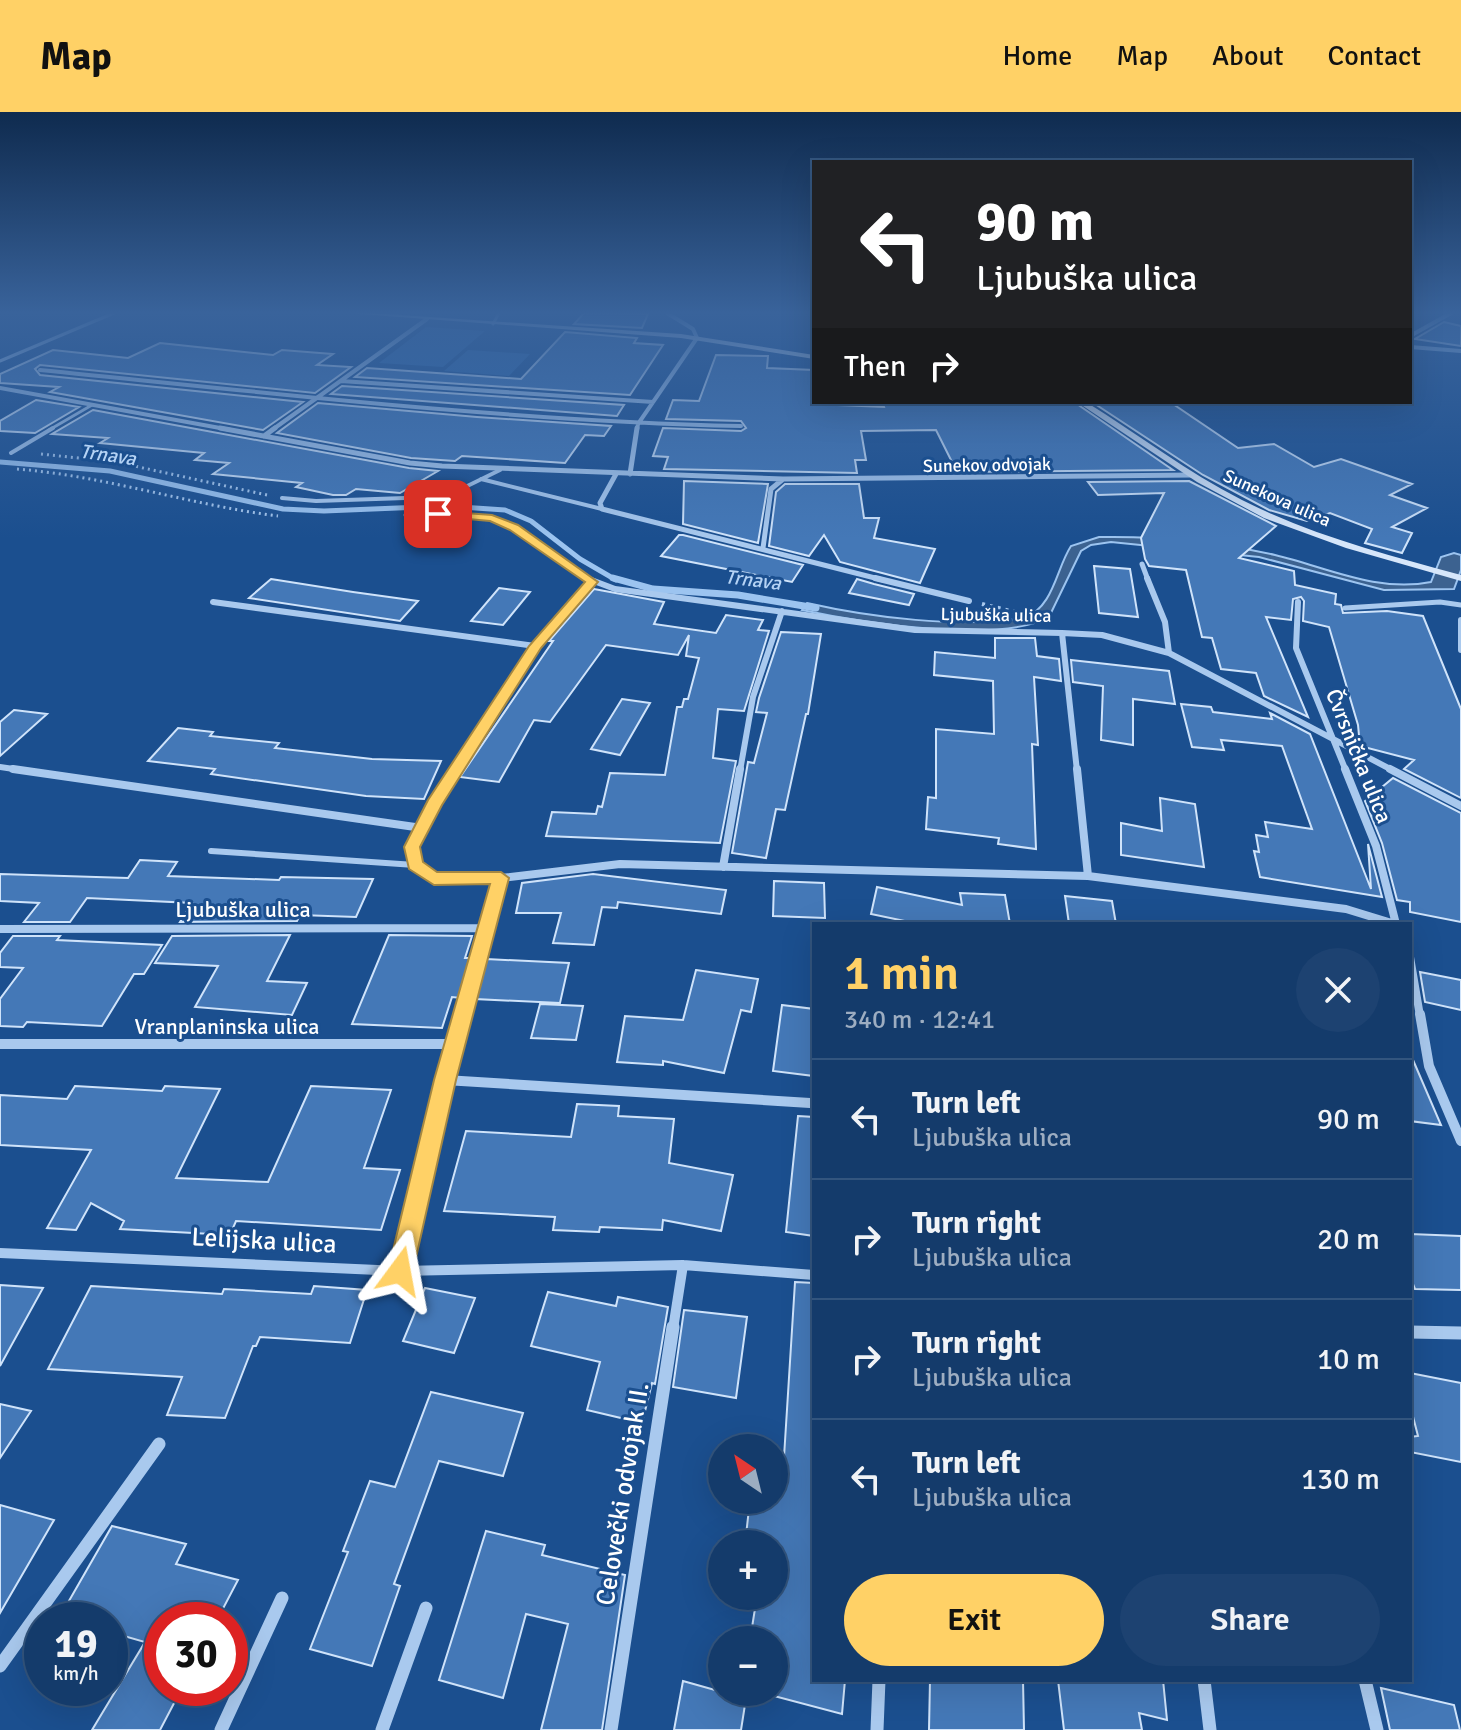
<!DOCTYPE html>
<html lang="en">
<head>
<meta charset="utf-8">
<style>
  body { margin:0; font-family:Signika,sans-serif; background:#1d4271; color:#f1f3f6; height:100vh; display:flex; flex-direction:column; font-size:30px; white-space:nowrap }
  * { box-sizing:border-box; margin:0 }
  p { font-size:26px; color:#9dadc1 }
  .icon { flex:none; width:44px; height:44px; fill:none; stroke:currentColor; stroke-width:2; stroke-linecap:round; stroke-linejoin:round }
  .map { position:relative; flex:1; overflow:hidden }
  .details { position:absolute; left:812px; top:810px; width:600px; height:760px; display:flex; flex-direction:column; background:#143b6b; border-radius:0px; box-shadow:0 8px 32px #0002,0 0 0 2px #33557e }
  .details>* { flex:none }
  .hud { position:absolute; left:812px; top:48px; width:600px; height:244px; border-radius:0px; box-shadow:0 8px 32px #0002,0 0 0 2px #33557e; background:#202124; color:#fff; overflow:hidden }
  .needle { width:52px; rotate:325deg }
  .fabs { position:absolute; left:708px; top:1322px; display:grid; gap:16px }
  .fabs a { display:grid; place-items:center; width:80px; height:80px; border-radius:50%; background:#143b6b; box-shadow:0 8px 32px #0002,0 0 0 2px #33557e; font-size:40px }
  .speed { position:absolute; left:24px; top:1490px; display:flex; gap:16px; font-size:40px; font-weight:700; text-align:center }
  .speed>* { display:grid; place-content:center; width:104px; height:104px; border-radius:50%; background:#143b6b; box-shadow:0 8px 32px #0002,0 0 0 2px #33557e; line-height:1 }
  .speed small { font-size:20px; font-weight:400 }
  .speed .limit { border:12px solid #d22; background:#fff; color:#111 }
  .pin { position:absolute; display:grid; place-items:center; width:68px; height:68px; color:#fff; margin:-34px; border-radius:16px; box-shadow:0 4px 12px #0006 }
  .me { position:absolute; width:88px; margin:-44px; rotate:13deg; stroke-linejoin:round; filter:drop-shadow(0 0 6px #0008) }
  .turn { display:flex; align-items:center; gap:28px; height:168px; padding:0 32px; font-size:36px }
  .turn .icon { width:104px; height:104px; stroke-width:2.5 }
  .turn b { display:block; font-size:56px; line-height:68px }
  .then { display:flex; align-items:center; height:76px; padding:0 32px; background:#0003; gap:16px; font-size:30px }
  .round { display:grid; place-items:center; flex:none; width:84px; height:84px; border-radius:42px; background:#1d4271 }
  .head { display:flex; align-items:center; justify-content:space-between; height:136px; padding:0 32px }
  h1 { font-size:48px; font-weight:600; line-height:60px; color:#ffd166 }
  .cta { display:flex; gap:16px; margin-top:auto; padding:16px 32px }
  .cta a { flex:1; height:92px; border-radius:48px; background:#ffd166; color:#111; font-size:32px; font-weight:600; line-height:92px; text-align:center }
  .cta a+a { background:#1d4271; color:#f1f3f6 }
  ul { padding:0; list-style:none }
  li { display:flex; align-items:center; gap:24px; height:120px; padding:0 32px; border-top:2px solid #33557e }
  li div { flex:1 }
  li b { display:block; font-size:30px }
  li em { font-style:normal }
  header { display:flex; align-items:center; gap:48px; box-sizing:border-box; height:112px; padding:0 40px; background:#ffd166; color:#111 }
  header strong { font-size:38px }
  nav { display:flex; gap:44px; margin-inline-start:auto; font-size:28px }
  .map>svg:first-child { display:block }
  .green { fill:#2e69ad }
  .water { fill:#3c6290; stroke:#9cc4f0; stroke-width:2 }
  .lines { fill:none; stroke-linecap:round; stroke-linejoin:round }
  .stream-far1 { stroke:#9cc4f0; stroke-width:5 }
  .stream { stroke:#9cc4f0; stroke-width:7 }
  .building { fill:#4478b7; stroke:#cfe3fa; stroke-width:2 }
  .path-far1 { stroke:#a9c9ee; stroke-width:3; stroke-dasharray:2 4; stroke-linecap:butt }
  .path { stroke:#a9c9ee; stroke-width:4; stroke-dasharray:3 5; stroke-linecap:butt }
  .service-far3 { stroke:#a9c9ee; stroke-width:3 }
  .service-far2 { stroke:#a9c9ee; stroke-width:4 }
  .service-far1 { stroke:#a9c9ee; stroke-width:5 }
  .service { stroke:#a9c9ee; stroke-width:6 }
  .minor-far5 { stroke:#a9c9ee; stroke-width:4 }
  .minor-far4 { stroke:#a9c9ee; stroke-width:5 }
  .minor-far3 { stroke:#a9c9ee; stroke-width:6 }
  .minor-far2 { stroke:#a9c9ee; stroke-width:8 }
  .minor-far1 { stroke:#a9c9ee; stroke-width:10 }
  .minor { stroke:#a9c9ee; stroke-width:13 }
  .secondary { fill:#d6e6fa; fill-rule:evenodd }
  .route { fill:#ffd166; stroke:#a68842; stroke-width:2 }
  .labels { text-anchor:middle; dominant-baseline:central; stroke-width:6; stroke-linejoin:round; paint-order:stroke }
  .far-street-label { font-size:18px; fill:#fff; stroke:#1b4f8f }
  .far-water-label { font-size:20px; font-style:italic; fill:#b5d3f5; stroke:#1b4f8f }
  .street-label { font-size:22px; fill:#fff; stroke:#1b4f8f }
  .near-street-label { font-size:26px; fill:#fff; stroke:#1b4f8f }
</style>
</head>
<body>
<header>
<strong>Map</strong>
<nav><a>Home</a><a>Map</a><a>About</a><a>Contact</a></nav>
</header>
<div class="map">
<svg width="1461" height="1618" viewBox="0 0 1461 1618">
  <rect width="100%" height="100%" fill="#1b4f8f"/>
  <path class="green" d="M 426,215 L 485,219 L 443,255 L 379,251 Z
    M 468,238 L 530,242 L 509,264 L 444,259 Z"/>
  <path class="water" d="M 1099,425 C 1156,424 1219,430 1275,443 C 1326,455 1377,481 1431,470 L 1441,445 L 1454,441 L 1461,443 L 1461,458 L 1454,477 L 1384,478 L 1259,445 L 1111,430 L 1091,433 L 1081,439 L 1049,505 C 999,533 858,510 802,498 L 807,491 C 873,506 958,516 1025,506 C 1054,494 1056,457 1071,434 Z"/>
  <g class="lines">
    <path class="stream-far1" d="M 0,350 L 110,359 L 283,397 L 324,399 L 446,394 L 505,398 L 531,409 L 580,447 L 616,468"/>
    <path class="stream" d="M 613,466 L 653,477 L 738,483 L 816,496"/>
  </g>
  <path class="building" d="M 584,201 L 617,201 L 648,202 L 642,216 L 574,212 Z
    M 1444,210 L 1461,214 L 1461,234 L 1415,227 Z
    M 565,220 L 637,226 L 634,231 L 663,233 L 630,283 L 355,265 L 367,256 L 521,267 Z
    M 160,231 L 273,243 L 282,238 L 333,242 L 317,253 L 351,255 L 315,281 L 40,253 L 35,257 L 40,263 L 303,290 L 263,318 L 50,280 L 59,275 L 0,271 L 0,262 L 53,238 L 128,246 Z
    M 716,243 L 768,244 L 767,256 L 814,258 L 814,292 L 884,295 L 882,290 L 1074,290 L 1173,358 L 957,360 L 936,318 L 861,319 L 866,348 L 855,348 L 857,361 L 664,357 L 668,345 L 653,344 L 663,316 L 741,319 L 746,316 L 741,309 L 666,307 L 673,288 L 699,289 Z
    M 342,274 L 624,293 L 617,304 L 331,282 Z
    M 36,288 L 79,295 L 35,321 L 0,319 L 0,309 Z
    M 1092,290 L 1170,290 L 1238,336 L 1274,332 L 1314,355 L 1341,347 L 1412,372 L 1390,383 L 1427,396 L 1392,415 L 1412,421 L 1402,441 L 1365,431 L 1372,417 L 1330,401 L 1307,409 L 1269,398 L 1203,363 Z
    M 318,291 L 477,305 L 611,314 L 604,324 L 585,323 L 565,351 L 462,344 L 455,349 L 411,346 L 277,321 Z
    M 93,298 L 409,356 L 438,359 L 400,381 L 356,377 L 346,383 L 333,383 L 296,375 L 302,371 L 213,362 L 229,351 L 195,348 L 204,341 L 100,331 L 108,326 L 52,322 Z
    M 684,369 L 768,372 L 758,431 L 683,412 Z
    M 1189,369 L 1276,414 L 1239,446 L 1294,459 L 1295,473 L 1336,482 L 1335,492 L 1341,493 L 1343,501 L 1387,499 L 1423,504 L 1461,597 L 1461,686 L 1404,657 L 1414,648 L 1360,634 L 1358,613 L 1329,515 L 1303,509 L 1304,489 L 1301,485 L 1293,487 L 1291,508 L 1266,505 L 1308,605 L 1264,584 L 1256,561 L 1221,557 L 1212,526 L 1202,525 L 1186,458 L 1149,454 L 1145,447 L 1141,426 L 1164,381 L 1098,383 L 1088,370 Z
    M 785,372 L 859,372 L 864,406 L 879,406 L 874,426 L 935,437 L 920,471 L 840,450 L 824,423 L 809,444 L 769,434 L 776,380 Z
    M 679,423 L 683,423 L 803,453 L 792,470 L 661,444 Z
    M 1094,454 L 1130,457 L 1138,505 L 1099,501 Z
    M 271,467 L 353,480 L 418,489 L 400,509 L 249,486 Z
    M 857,467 L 874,472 L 914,482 L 909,493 L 849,481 Z
    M 499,476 L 530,480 L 503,513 L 471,509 Z
    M 594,477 L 664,490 L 654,512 L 716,521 L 726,503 L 763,508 L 758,518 L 769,519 L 744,599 L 718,597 L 713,646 L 736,649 L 720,731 L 546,724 L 552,700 L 596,702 L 598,694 L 602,695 L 610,661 L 665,663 L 677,595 L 682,595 L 684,587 L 688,587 L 699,546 L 686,544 L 689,523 L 678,543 L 606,533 L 550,610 L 534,608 L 499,670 L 460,665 L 553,529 L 549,529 Z
    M 781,520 L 821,522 L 808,602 L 806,602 L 785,698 L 776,697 L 766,746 L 732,741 L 748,650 L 754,651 L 767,601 L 756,600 L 759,586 Z
    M 995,526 L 1035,526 L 1037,544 L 1059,547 L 1061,569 L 1034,565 L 1038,633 L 1032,632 L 1036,737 L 998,732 L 999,726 L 926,717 L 928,685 L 936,686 L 936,617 L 994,622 L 993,569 L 934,563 L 935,540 L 995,546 Z
    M 1071,548 L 1169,559 L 1175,592 L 1133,587 L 1133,633 L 1101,628 L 1103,574 L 1073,570 Z
    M 622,587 L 650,591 L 620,643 L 591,637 Z
    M 1181,592 L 1211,595 L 1213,600 L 1272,607 L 1270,601 L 1310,622 L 1371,777 L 1368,732 L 1382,785 L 1260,765 L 1254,739 L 1259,740 L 1256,723 L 1268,725 L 1265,710 L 1312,717 L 1282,634 L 1221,628 L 1224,638 L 1192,635 Z
    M 14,598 L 47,602 L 0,644 L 0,610 Z
    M 178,616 L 213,620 L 210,624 L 279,631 L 275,636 L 372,647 L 441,649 L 424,687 L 366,684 L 211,662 L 215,657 L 148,649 Z
    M 1393,666 L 1461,701 L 1461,810 L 1410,800 L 1410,790 L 1397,788 L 1382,731 L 1365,689 Z
    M 1160,686 L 1195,692 L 1204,755 L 1121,743 L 1121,711 L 1162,719 Z
    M 140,748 L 177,750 L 168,764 L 279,768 L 281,765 L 373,767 L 356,805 L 300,803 L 297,809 L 180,810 L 192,791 L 87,786 L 70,810 L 24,810 L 39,791 L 0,789 L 0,762 L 128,766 Z
    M 593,762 L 726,778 L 721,802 L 618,790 L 617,796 L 602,795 L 594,833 L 553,831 L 561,801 L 516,801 L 522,771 Z
    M 774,769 L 824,771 L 825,806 L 773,804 Z
    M 877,775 L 962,793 L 960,781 L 1005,783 L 1010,812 L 919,812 L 871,802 Z
    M 1065,784 L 1112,789 L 1116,812 L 1069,812 Z
    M 290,823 L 267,869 L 307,871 L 292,903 L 195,895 L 218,854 L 155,851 L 172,824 Z
    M 389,823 L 472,824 L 465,846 L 472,846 L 461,886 L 452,885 L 442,916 L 352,912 Z
    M 13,824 L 60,824 L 57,828 L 162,833 L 144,862 L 134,862 L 102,914 L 27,910 L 23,915 L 0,914 L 0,887 L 23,856 L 0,855 L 0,841 Z
    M 486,847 L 569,851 L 560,891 L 475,887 Z
    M 696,858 L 758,867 L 751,900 L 741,898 L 724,961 L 663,949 L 663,953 L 617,950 L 625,904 L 683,908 Z
    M 1420,860 L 1461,868 L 1461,898 L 1425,890 Z
    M 540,892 L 583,894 L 576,928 L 531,926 Z
    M 782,893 L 814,897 L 814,964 L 773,959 Z
    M 1410,941 L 1441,1013 L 1410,1009 Z
    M 75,974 L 162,979 L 165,974 L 220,977 L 176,1066 L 268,1070 L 311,974 L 391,978 L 364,1056 L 400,1058 L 381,1118 L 236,1109 L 230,1123 L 120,1117 L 124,1109 L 91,1091 L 76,1118 L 47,1116 L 91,1038 L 0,1033 L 0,983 L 67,987 Z
    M 577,992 L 619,994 L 618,1004 L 674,1007 L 669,1051 L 733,1063 L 721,1119 L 663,1108 L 662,1118 L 600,1115 L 599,1120 L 553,1118 L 555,1105 L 444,1099 L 466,1019 L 571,1025 Z
    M 798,1004 L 814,1005 L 814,1124 L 786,1120 Z
    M 1410,1122 L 1461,1124 L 1461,1178 L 1415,1177 L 1410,1165 Z
    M 795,1170 L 814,1171 L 814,1568 L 845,1568 L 842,1602 L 774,1584 L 774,1528 L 750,1528 L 757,1484 L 774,1484 L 774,1432 L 745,1432 L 750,1388 L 774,1388 L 774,1376 L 782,1377 Z
    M 0,1173 L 43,1176 L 0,1254 Z
    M 91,1174 L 222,1182 L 224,1177 L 311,1182 L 314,1174 L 367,1178 L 350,1231 L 260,1225 L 256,1234 L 253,1234 L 225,1306 L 167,1303 L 182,1265 L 48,1257 Z
    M 425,1176 L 475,1186 L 454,1241 L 403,1229 Z
    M 548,1180 L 616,1194 L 618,1185 L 668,1195 L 655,1272 L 652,1271 L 642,1311 L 587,1298 L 600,1250 L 531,1234 Z
    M 684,1198 L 747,1205 L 736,1286 L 673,1275 Z
    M 1410,1261 L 1461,1271 L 1461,1350 L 1410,1340 L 1410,1325 L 1418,1324 L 1410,1293 Z
    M 431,1280 L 523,1301 L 503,1364 L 439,1349 L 394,1472 L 400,1474 L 372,1554 L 310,1537 L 348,1440 L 343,1439 L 370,1369 L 395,1375 Z
    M 0,1292 L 31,1299 L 0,1346 Z
    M 0,1393 L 54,1408 L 0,1501 Z
    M 112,1414 L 186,1432 L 176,1452 L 238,1468 L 217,1508 L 162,1508 L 162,1576 L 182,1576 L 160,1618 L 92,1618 L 145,1530 L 110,1520 L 110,1508 L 58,1508 Z
    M 486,1419 L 545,1433 L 542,1443 L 625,1463 L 602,1618 L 541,1618 L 568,1512 L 526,1502 L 503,1586 L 439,1568 Z
    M 930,1568 L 1023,1568 L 1024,1618 L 929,1618 Z
    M 1058,1568 L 1163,1568 L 1167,1608 L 1139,1601 L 1142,1618 L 1064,1618 Z
    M 683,1569 L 722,1580 L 747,1580 L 741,1618 L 674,1618 Z
    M 1381,1576 L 1454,1593 L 1460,1618 L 1390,1618 Z"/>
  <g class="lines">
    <path class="path-far1" d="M 41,342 L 116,350 L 267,383
      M 17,357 C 106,364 190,393 278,404"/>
    <path class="path" d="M 982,492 L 1019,501"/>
    <path class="service-far3" d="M 493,212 L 499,201
      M 0,249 L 114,201
      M 49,318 L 92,293"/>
    <path class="service-far2" d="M 11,341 L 53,316
      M 481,367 L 602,397
      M 282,386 L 316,389 L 435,385 L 453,381 L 500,358"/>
    <path class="service-far1" d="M 1345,496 L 1440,490 L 1461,493"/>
    <path class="service" d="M 211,739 L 415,753"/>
    <path class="minor-far5" d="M 1410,224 L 1451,201
      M 1410,235 L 1461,239
      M 40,258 C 273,281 507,309 741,314
      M 341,269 L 653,290
      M 0,276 L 231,318
      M 272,318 L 427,207
      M 637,318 L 638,312 L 697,226 L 693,217 L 667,201"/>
    <path class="minor-far4" d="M 220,316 L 410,351 L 442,354 L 783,367 L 1192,363
      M 264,324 L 275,316
      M 616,362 L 600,391 L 602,397 L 883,468
      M 630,362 L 637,316
      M 406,403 L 492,406 L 514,415 L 589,468
      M 763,436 L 771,377 L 782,368
      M 1142,452 L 1148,468"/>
    <path class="minor-far3" d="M 586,466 L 615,477 L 915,518 L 1062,521 L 1077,659
      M 875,466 L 969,489
      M 213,490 L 535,534
      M 1298,490 L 1296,536 L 1346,659
      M 1461,508 L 1461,538
      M 1062,521 L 1102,523 L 1169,541 L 1165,510 L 1147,466
      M 1169,541 L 1394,659
      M 0,655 L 27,659
      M 455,659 L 535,534 L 592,470
      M 740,659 L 753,585 L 782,499"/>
    <path class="minor-far2" d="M 13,657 L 422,716
      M 456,657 L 412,735 L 415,753 L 434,766 L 501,766 L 620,752 L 1088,764 L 1346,797 L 1395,812
      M 1077,657 L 1088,764
      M 1345,657 L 1376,734 L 1396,812
      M 1390,657 L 1461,694
      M 723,755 L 740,657
      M 0,817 L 486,816
      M 1410,845 L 1420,904
      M 463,904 L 501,766"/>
    <path class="minor-far1" d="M 1420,902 L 1429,954 L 1461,1029
      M 0,932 L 455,932
      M 445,968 L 810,991
      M 0,1141 L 400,1159 L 683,1153 L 814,1163
      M 400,1159 L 463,902
      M 673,1217 L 683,1153"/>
    <path class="minor" d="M 1410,1220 L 1461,1221
      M 0,1554 L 159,1332
      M 1204,1568 L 1210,1618
      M 1365,1568 L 1377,1618
      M 221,1618 L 282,1486
      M 382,1618 L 426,1496
      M 611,1618 L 673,1215
      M 877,1618 L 879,1568"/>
    <path class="secondary" d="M 346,201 L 372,201 L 681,222 L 814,243 L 814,247 L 681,226 Z
      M 1077,290 L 1086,290 C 1138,322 1187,360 1242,388 C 1311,423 1387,443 1461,463 L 1461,469 L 1346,436 L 1264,406 L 1197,370 Z"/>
  </g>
  <linearGradient id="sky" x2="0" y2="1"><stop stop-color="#0f2b4f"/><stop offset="0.47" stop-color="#39639b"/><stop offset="1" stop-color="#39639b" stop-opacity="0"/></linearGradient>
  <rect width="1461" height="427" fill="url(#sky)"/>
  <path class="route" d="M 438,399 L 492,403 L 518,413 L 598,470 L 541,536 L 442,693 L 420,735 L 423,750 L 437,760 L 501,760 L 509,766 L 456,968 L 413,1159 L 409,1168 L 400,1171 L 392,1168 L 388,1159 L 434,968 L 490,772 L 434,773 L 409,757 L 404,735 L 428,688 L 529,534 L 585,470 L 510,418 L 490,409 L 435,404 L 433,402 Z"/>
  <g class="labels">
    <g class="far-street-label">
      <text transform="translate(987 353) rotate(-1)">Sunekov odvojak</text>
      <text transform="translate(1277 386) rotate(24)">Sunekova ulica</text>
      <text transform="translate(996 503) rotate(1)">Ljubuška ulica</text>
    </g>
    <g class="far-water-label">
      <text transform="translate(108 343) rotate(8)">Trnava</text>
      <text transform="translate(753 468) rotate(7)">Trnava</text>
    </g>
    <g class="street-label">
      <text transform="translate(1359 644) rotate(68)">Čvrsnička ulica</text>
      <text x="243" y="797">Ljubuška ulica</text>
      <text x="227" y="914">Vranplaninska ulica</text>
    </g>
    <g class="near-street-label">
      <text transform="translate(264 1129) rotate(3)">Lelijska ulica</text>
      <text transform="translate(623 1382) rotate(-81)">Celovečki odvojak II.</text>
    </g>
  </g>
</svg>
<div class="fabs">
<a><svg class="needle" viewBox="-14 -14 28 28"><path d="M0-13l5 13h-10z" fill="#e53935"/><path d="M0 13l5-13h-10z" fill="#9dadc1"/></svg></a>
<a>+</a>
<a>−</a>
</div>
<div class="speed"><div>19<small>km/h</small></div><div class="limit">30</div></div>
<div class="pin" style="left:438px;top:402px;background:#d93025"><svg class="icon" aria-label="arrive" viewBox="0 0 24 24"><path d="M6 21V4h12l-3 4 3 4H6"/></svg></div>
<svg class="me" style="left:400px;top:1159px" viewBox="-20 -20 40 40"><path d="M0-17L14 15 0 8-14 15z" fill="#ffd166" stroke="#fff" stroke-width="4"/></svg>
<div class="hud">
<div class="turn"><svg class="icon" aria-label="left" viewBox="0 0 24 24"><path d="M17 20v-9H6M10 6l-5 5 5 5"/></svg><div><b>90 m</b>Ljubuška ulica</div></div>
<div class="then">Then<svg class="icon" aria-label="right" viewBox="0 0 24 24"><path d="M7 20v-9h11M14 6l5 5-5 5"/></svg></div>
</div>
<section class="details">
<div class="head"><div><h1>1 min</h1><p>340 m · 12:41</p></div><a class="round"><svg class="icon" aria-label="close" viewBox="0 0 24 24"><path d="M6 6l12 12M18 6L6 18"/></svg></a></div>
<ul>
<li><svg class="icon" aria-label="left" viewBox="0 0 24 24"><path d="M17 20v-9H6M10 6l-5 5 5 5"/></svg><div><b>Turn left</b><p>Ljubuška ulica</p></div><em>90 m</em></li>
<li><svg class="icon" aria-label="right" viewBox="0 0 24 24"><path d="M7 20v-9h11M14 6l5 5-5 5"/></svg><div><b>Turn right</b><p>Ljubuška ulica</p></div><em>20 m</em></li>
<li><svg class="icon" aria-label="right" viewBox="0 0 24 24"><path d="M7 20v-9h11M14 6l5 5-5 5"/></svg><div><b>Turn right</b><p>Ljubuška ulica</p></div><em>10 m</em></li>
<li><svg class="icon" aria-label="left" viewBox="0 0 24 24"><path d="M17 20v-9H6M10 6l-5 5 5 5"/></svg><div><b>Turn left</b><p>Ljubuška ulica</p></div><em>130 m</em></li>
</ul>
<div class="cta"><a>Exit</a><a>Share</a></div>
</section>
</div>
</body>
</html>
